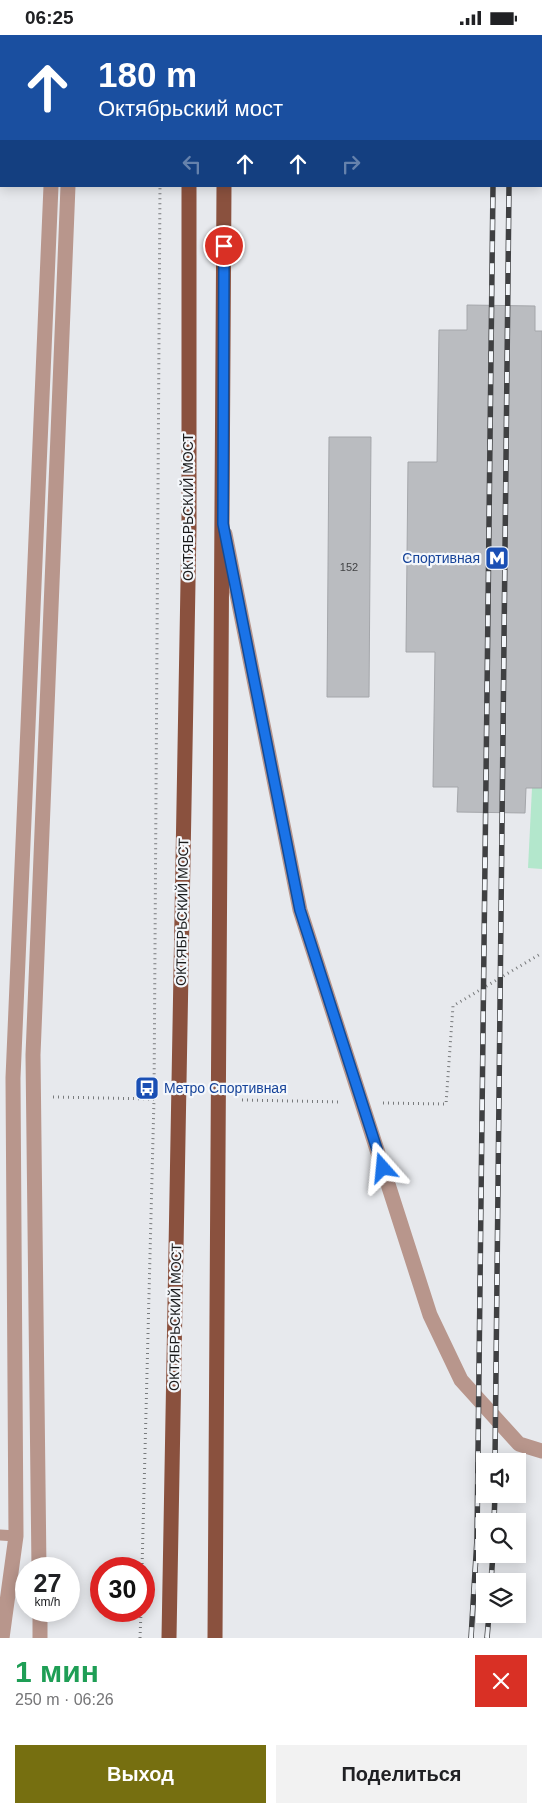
<!DOCTYPE html>
<html lang="ru">
<head>
<meta charset="utf-8">
<style>
  :root { --surface:#fff; --page:#f2f2f2; --text:#202124; --muted:#757577; --accent:#766f10 }
  body { margin:0; font-family:Helvetica,sans-serif; background:var(--page); color:var(--text); height:100vh; display:flex; flex-direction:column; font-size:19px; white-space:nowrap }
  * { box-sizing:border-box; margin:0 }
  p { font-size:16px; color:var(--muted) }
  .icon { flex:none; width:28px; height:28px; fill:none; stroke:currentColor; stroke-width:2; stroke-linecap:round; stroke-linejoin:round }
  .map { position:relative; height:1603px; overflow:hidden }
  .sheet { display:flex; flex-direction:column; background:var(--surface); flex:1 }
  .sheet>* { flex:none }
  .banner { position:absolute; left:0px; top:0px; width:542px; height:152px; box-shadow:0 2px 12px #0003; background:#1a4fa0; color:#fff; overflow:hidden }
  .fabs { position:absolute; left:476px; top:1418px; display:grid; gap:10px }
  .fabs a { display:grid; place-items:center; width:50px; height:50px; border-radius:0px; background:var(--surface); box-shadow:0 2px 12px #0003; font-size:25px }
  .speed { position:absolute; left:15px; top:1522px; display:flex; gap:10px; font-size:25px; font-weight:700; text-align:center }
  .speed>* { display:grid; place-content:center; width:65px; height:65px; border-radius:50%; background:var(--surface); box-shadow:0 2px 12px #0003; line-height:1 }
  .speed small { font-size:12px; font-weight:400 }
  .speed .limit { border:8px solid #d22; background:#fff; color:#111 }
  .pin { position:absolute; display:grid; place-items:center; width:42px; height:42px; color:#fff; margin:-21px; border:2px solid #fff; border-radius:50%; box-shadow:0 1px 5px #0007 }
  .me { position:absolute; width:55px; margin:-28px; rotate:342deg; stroke-linejoin:round; filter:drop-shadow(0 0 4px #0008) }
  .turn { display:flex; align-items:center; gap:18px; height:105px; padding:0 15px; font-size:22px }
  .turn .icon { width:65px; height:65px; stroke-width:2.5 }
  .turn b { display:block; font-size:35px; line-height:42px }
  .lanes { display:flex; align-items:center; height:48px; padding:0 15px; background:#0003; justify-content:center; gap:25px; direction:ltr }
  .lanes .off { opacity:.35 }
  .round { display:grid; place-items:center; flex:none; width:52px; height:52px; border-radius:0px; background:var(--page) }
  .head { display:flex; align-items:center; justify-content:space-between; height:85px; padding:0 15px }
  h1 { font-size:30px; font-weight:700; line-height:38px; color:#1e9e55 }
  .cta { display:flex; gap:10px; margin-top:auto; padding:10px 15px }
  .cta a { flex:1; height:58px; border-radius:0px; background:var(--accent); color:#fff; font-size:20px; font-weight:700; line-height:58px; text-align:center }
  .cta a+a { background:var(--page); color:var(--text) }
  .status { display:flex; justify-content:space-between; align-items:center; height:35px; padding:0 25px; background:var(--surface); direction:ltr }
  .status svg { height:14px; fill:currentColor }
  .map>svg:first-child { display:block }
</style>
</head>
<body>
<div class="status"><b>06:25</b><svg viewBox="0 0 49 12"><path d="M0 12V9h3v3zM5 12V6h3v6zM10 12V3h3v9zM15 12V0h3v12zM26 1h20v11H26zM47 4h2v5h-2z"/></svg></div>
<div class="map">
<svg width="542" height="1603" viewBox="0 0 542 1603">
  <rect width="100%" height="100%" fill="#e7e9ed"/>
  <polygon fill="#b3e7cc" points="532,753 542,753 542,834 528,833"/>
  <g fill="#babcc0" stroke="#a4a6aa">
    <polygon points="467,270 535,271 535,296 542,296 542,753 526,753 525,778 457,777 458,752 433,752 435,617 406,617 408,427 437,427 439,295 467,295"/>
    <polygon points="329,402 371,402 369,662 327,662"/>
  </g>
  <g fill="none" stroke-linecap="round" stroke-linejoin="round">
    <g stroke="#787a7c" stroke-width="3" stroke-dasharray="1 4" stroke-linecap="butt">
      <polyline points="161,1 161,0"/>
      <polyline points="53,1062 154,1064"/>
      <polyline points="242,1065 342,1067"/>
      <polyline points="383,1068 446,1069 453,971 542,918"/>
      <polyline points="142,1534 154,1064 160,151"/>
      <polyline points="140,1603 141,1576"/>
    </g>
    <polyline stroke="#b8968c" stroke-width="11" points="0,1500 16,1501"/>
    <g stroke="#b8968c" stroke-width="15">
      <polyline points="53,0 53,1"/>
      <polyline points="71,0 71,1"/>
      <polyline points="225,499 300,875 430,1280 461,1345 519,1409 542,1416"/>
      <polyline points="39,1534 33,1020 68,151"/>
      <polyline points="40,1576 40,1603"/>
      <polyline points="2,1603 16,1501 13,1043 51,151"/>
    </g>
    <g stroke="#8a513e" stroke-width="15">
      <polyline points="189,1 189,0"/>
      <polyline points="224,1 224,0"/>
      <polyline points="169,1603 189,492 189,151"/>
      <polyline points="215,1603 224,151"/>
    </g>
    <g stroke="#3f4042" stroke-width="5.5">
      <g id="rail">
        <polyline points="495,1 495,0"/>
        <polyline points="510,1 510,0"/>
        <polyline points="495,1426 509,151"/>
        <polyline points="494,1486 495,1459"/>
        <polyline points="491,1546 493,1519"/>
        <polyline points="471,1603 477,1504 493,151"/>
        <polyline points="487,1603 489,1579"/>
      </g>
    </g>
    <use href="#rail" stroke="#f4f7fb" stroke-width="4" stroke-dasharray="11" stroke-linecap="butt"/>
  </g>
  <g fill="none" stroke-linecap="round" stroke-linejoin="round">
    <g stroke="#114b97" stroke-width="12">
      <polyline id="route" points="224,211 223,489 300,875 383,1133"/>
    </g>
    <use href="#route" stroke="#1a73e8" stroke-width="9"/>
  </g>
  <defs>
    <g id="metro-square" transform="scale(1.25)"><rect x="-9" y="-9" width="18" height="18" rx="4" fill="#1a4fb4" stroke="#f4f7fb"/><path d="M-5.5 5V-5H-3L0 0L3-5H5.5V5H3V-.5L0 4L-3-.5V5Z" fill="#fff"/></g>
    <g id="bus-square" transform="scale(1.25)"><rect x="-9" y="-9" width="18" height="18" rx="4" fill="#1a4fb4" stroke="#f4f7fb"/><path d="M-5-6H5V4H4V6H2V4H-2V6H-4V4H-5ZM-3.5-4V0h7V-4ZM-3.5 1.2v1.5H-2V1.2ZM2 1.2v1.5H3.5V1.2Z" fill="#fff"/></g>
  </defs>
  <g fill-rule="evenodd">
    <use href="#metro-square" x="497" y="523"/>
    <use href="#bus-square" x="147" y="1053"/>
  </g>
  <g text-anchor="middle" dominant-baseline="central" stroke-width="4.5" stroke-linejoin="round" paint-order="stroke">
    <g font-size="11" fill="#414244">
      <text x="349" y="532">152</text>
    </g>
    <g font-size="14" fill="#191a1b" stroke="#f4f7fb">
      <text transform="translate(188 472) rotate(-90)">ОКТЯБРЬСКИЙ МОСТ</text>
      <text transform="translate(182 877) rotate(-89)">ОКТЯБРЬСКИЙ МОСТ</text>
      <text transform="translate(175 1282) rotate(-89)">ОКТЯБРЬСКИЙ МОСТ</text>
    </g>
    <g font-size="14" fill="#164399" stroke="#f4f7fb" text-anchor="end">
      <text x="480" y="523">Спортивная</text>
      <text x="164" y="1053" text-anchor="start">Метро Спортивная</text>
    </g>
  </g>
</svg>
<div class="fabs">
<a><svg class="icon" aria-label="sound" viewBox="0 0 24 24"><path d="M4 9h4l5-4v14l-5-4H4zM17 9q2 3 0 6"/></svg></a>
<a><svg class="icon" aria-label="search" viewBox="0 0 24 24"><circle cx="10" cy="10" r="6"/><path d="M15 15l6 6"/></svg></a>
<a><svg class="icon" aria-label="layers" viewBox="0 0 24 24"><path d="M12 4l9 5-9 5-9-5zM3 14l9 5 9-5"/></svg></a>
</div>
<div class="speed"><div>27<small>km/h</small></div><div class="limit">30</div></div>
<div class="pin" style="left:224px;top:211px;background:#d93025"><svg class="icon" aria-label="arrive" viewBox="0 0 24 24"><path d="M6 21V4h12l-3 4 3 4H6"/></svg></div>
<svg class="me" style="left:383px;top:1133px" viewBox="-20 -20 40 40"><path d="M0-17L14 15 0 8-14 15z" fill="#1a73e8" stroke="#fff" stroke-width="4"/></svg>
<div class="banner">
<div class="turn"><svg class="icon" aria-label="ahead" viewBox="0 0 24 24"><path d="M12 20V5M6 11l6-6 6 6"/></svg><div><b>180 m</b>Октябрьский мост</div></div>
<div class="lanes"><svg class="icon off" aria-label="left" viewBox="0 0 24 24"><path d="M17 20v-9H6M10 6l-5 5 5 5"/></svg><svg class="icon" aria-label="ahead" viewBox="0 0 24 24"><path d="M12 20V5M6 11l6-6 6 6"/></svg><svg class="icon" aria-label="ahead" viewBox="0 0 24 24"><path d="M12 20V5M6 11l6-6 6 6"/></svg><svg class="icon off" aria-label="right" viewBox="0 0 24 24"><path d="M7 20v-9h11M14 6l5 5-5 5"/></svg></div>
</div>
</div>
<section class="sheet">
<div class="head"><div><h1>1 мин</h1><p>250 m · 06:26</p></div><a class="round" style="background:#d93025;color:#fff"><svg class="icon" aria-label="close" viewBox="0 0 24 24"><path d="M6 6l12 12M18 6L6 18"/></svg></a></div>
<div class="cta"><a>Выход</a><a>Поделиться</a></div>
</section>
</body>
</html>
